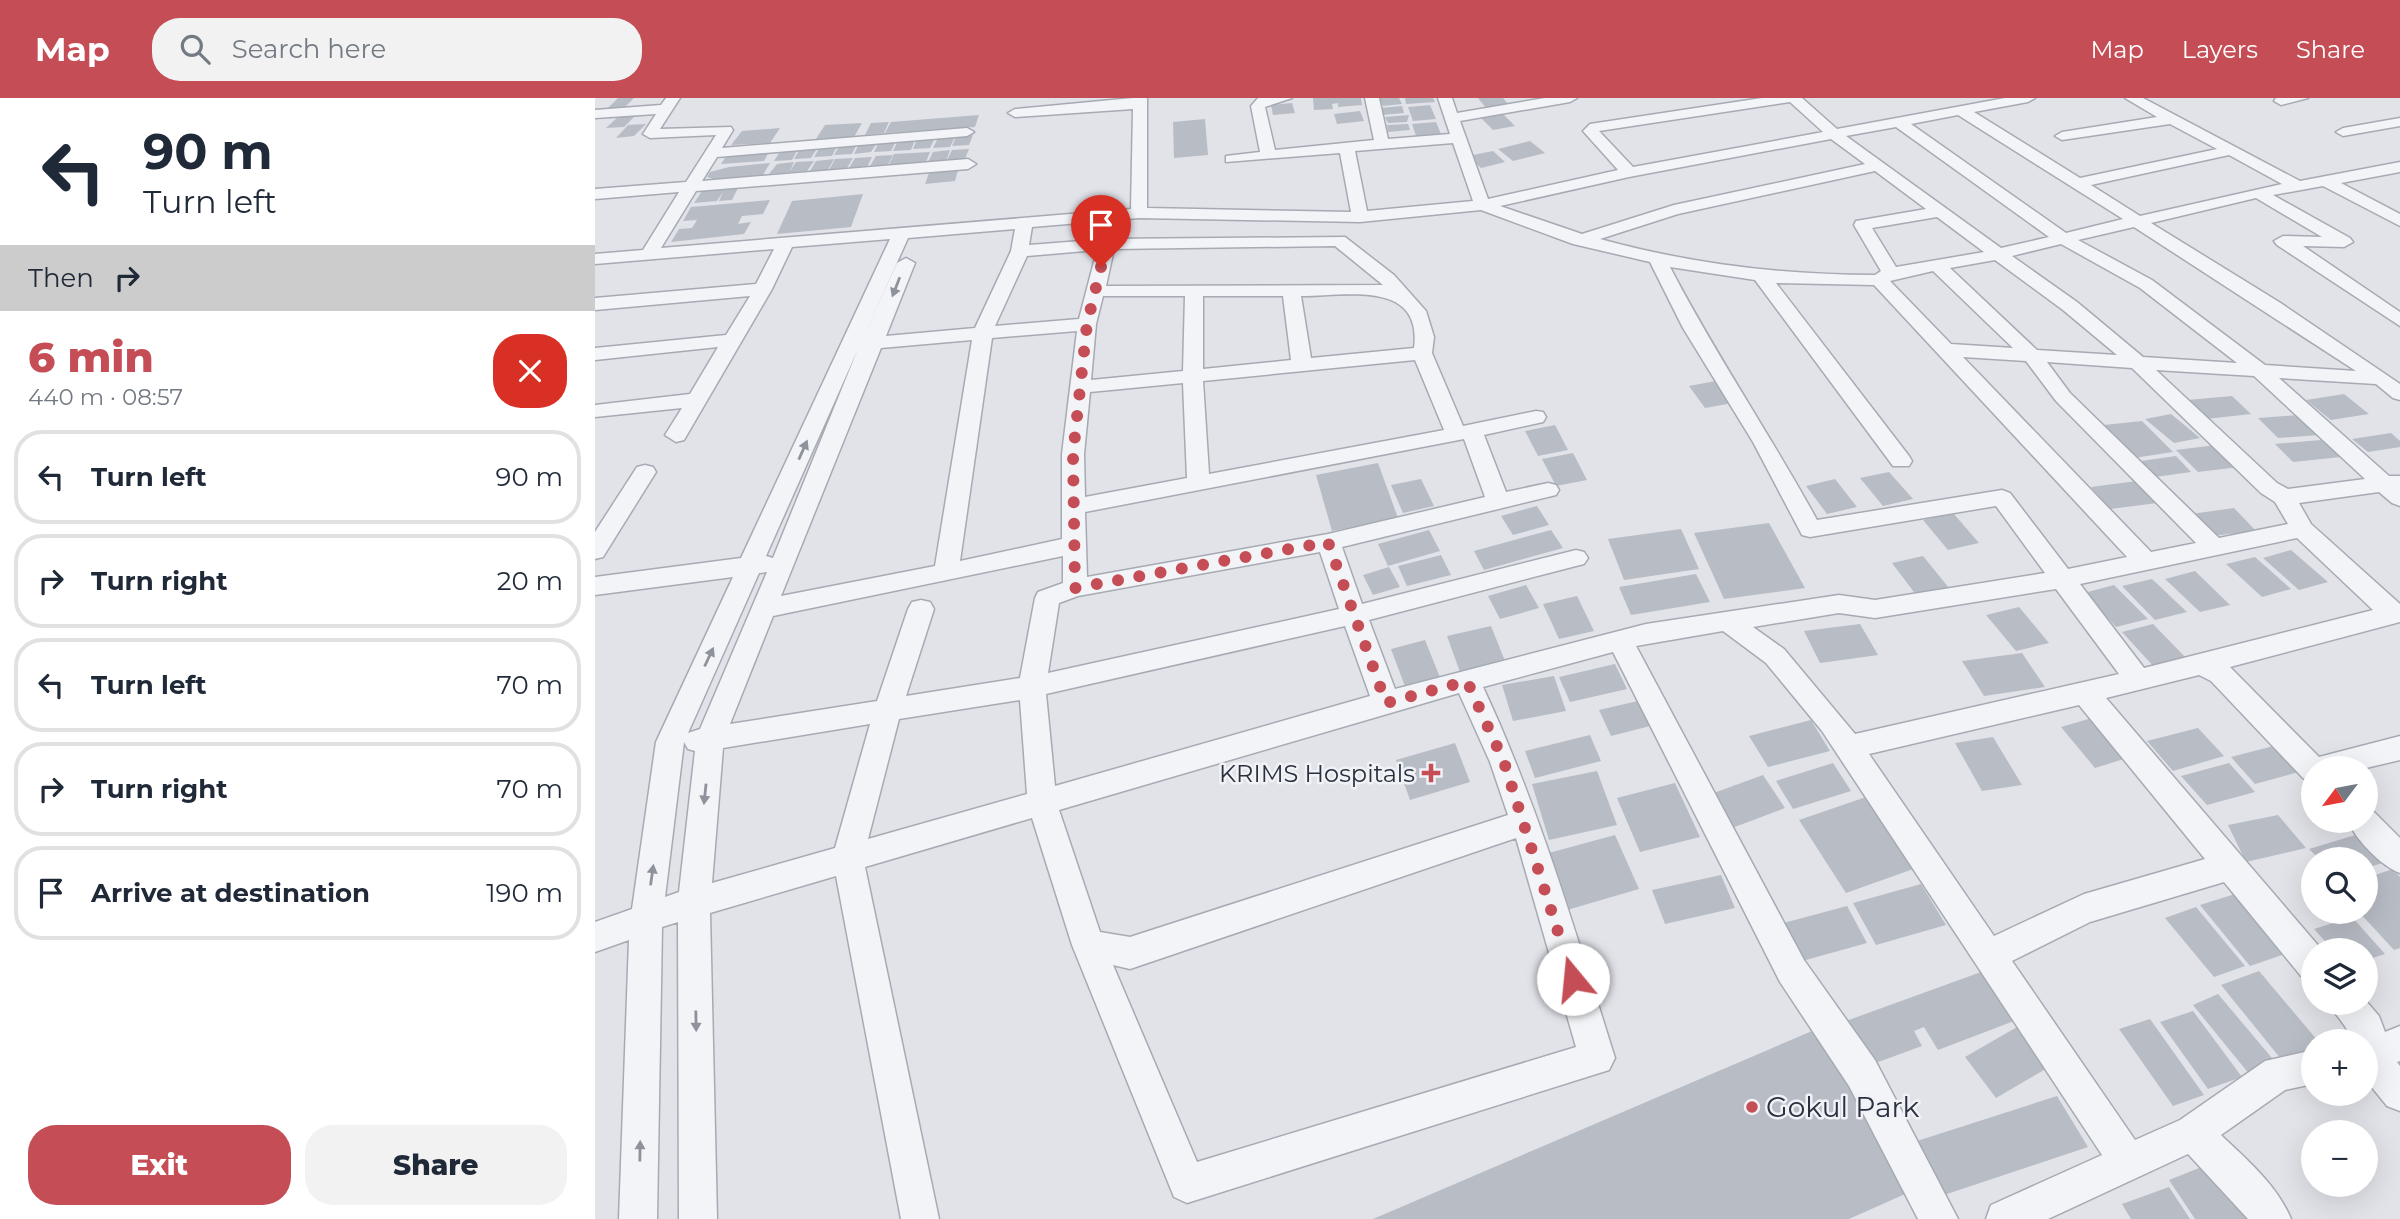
<!DOCTYPE html>
<html lang="en">
<head>
<meta charset="utf-8">
<style>
  :root { --surface:#fff; --page:#f2f2f3; --text:#1f2937; --muted:#747a83; --line:#e0e1e3; --accent:#c54e56 }
  body { margin:0; font-family:Montserrat,sans-serif; background:var(--page); color:var(--text); height:100vh; display:flex; flex-direction:column; font-size:26px; white-space:nowrap }
  * { box-sizing:border-box; margin:0 }
  p { font-size:23px; color:var(--muted) }
  .icon { flex:none; width:38px; height:38px; fill:none; stroke:currentColor; stroke-width:2; stroke-linecap:round; stroke-linejoin:round }
  .map { position:relative; flex:1; overflow:hidden }
  .side { display:flex; flex-direction:column; background:var(--surface); width:595px }
  .side>* { flex:none }
  .guide { background:#fff; color:var(--text); overflow:hidden }
  .needle { width:46px; rotate:238deg }
  .buttons { position:absolute; left:1706px; top:658px; display:grid; gap:14px }
  .buttons a { display:grid; place-items:center; width:77px; height:77px; border-radius:50%; background:var(--surface); box-shadow:0 7px 28px #0002; font-size:35px }
  .pin { position:absolute; display:grid; place-items:center; width:60px; height:60px; color:#fff; margin:-72px -30px; border-radius:50% 50% 50% 0; rotate:-45deg; box-shadow:0 0 7px #0007 }
  .pin .icon { rotate:45deg }
  .me { position:absolute; width:77px; margin:-38px; rotate:343deg; stroke-linejoin:round; filter:drop-shadow(0 0 5px #0008) }
  .turn { display:flex; align-items:center; gap:24px; height:147px; padding:0 28px; font-size:32px }
  .turn .icon { width:91px; height:91px; stroke-width:2.5 }
  .turn b { display:block; font-size:49px; line-height:60px }
  .then { display:flex; align-items:center; height:66px; padding:0 28px; background:#0003; gap:14px; font-size:26px }
  .round { display:grid; place-items:center; flex:none; width:74px; height:74px; border-radius:28px; background:var(--page) }
  .overview { display:flex; align-items:center; justify-content:space-between; height:119px; padding:0 28px }
  h1 { font-size:42px; font-weight:800; line-height:52px; color:var(--accent) }
  .button { display:flex; gap:14px; margin-top:auto; padding:14px 28px }
  .button a { flex:1; height:80px; border-radius:28px; background:var(--accent); color:#fff; font-size:28px; font-weight:800; line-height:80px; text-align:center }
  .button a+a { background:var(--page); color:var(--text) }
  ul { padding:0; list-style:none }
  li { display:flex; align-items:center; gap:21px; height:94px; margin:0 14px 10px; padding:0 14px; border:4px solid var(--line); border-radius:28px }
  li div { flex:1 }
  li b { display:block; font-size:26px }
  li em { font-style:normal }
  header { display:flex; align-items:center; gap:42px; box-sizing:border-box; height:98px; padding:0 35px; background:var(--accent); color:#fff }
  header strong { font-size:33px }
  nav { display:flex; gap:38px; margin-inline-start:auto; font-size:24px }
  .search { width:490px; height:63px; background:var(--page); display:flex; align-items:center; gap:18px; box-sizing:border-box; padding:0 24px; border-radius:28px; color:var(--muted); font-size:26px }
  main { display:flex; flex:1; min-height:0 }
  .map>svg:first-child { display:block }
</style>
</head>
<body>
<header>
<strong>Map</strong>
<div class="search"><svg class="icon" aria-label="search" viewBox="0 0 24 24"><circle cx="10" cy="10" r="6"/><path d="M15 15l6 6"/></svg>Search here</div>
<nav><a>Map</a><a>Layers</a><a>Share</a></nav>
</header>
<main>
<section class="side">
<div class="guide">
<div class="turn"><svg class="icon" aria-label="left" viewBox="0 0 24 24"><path d="M17 20v-9H6M10 6l-5 5 5 5"/></svg><div><b>90 m</b>Turn left</div></div>
<div class="then">Then<svg class="icon" aria-label="right" viewBox="0 0 24 24"><path d="M7 20v-9h11M14 6l5 5-5 5"/></svg></div>
</div>
<div class="overview"><div><h1>6 min</h1><p>440 m · 08:57</p></div><a class="round" style="background:#d93025;color:#fff"><svg class="icon" aria-label="close" viewBox="0 0 24 24"><path d="M6 6l12 12M18 6L6 18"/></svg></a></div>
<ul>
<li><svg class="icon" aria-label="left" viewBox="0 0 24 24"><path d="M17 20v-9H6M10 6l-5 5 5 5"/></svg><div><b>Turn left</b></div><em>90 m</em></li>
<li><svg class="icon" aria-label="right" viewBox="0 0 24 24"><path d="M7 20v-9h11M14 6l5 5-5 5"/></svg><div><b>Turn right</b></div><em>20 m</em></li>
<li><svg class="icon" aria-label="left" viewBox="0 0 24 24"><path d="M17 20v-9H6M10 6l-5 5 5 5"/></svg><div><b>Turn left</b></div><em>70 m</em></li>
<li><svg class="icon" aria-label="right" viewBox="0 0 24 24"><path d="M7 20v-9h11M14 6l5 5-5 5"/></svg><div><b>Turn right</b></div><em>70 m</em></li>
<li><svg class="icon" aria-label="arrive" viewBox="0 0 24 24"><path d="M6 21V4h12l-3 4 3 4H6"/></svg><div><b>Arrive at destination</b></div><em>190 m</em></li>
</ul>
<div class="button"><a>Exit</a><a>Share</a></div>
</section>
<div class="map">
<svg width="1805" height="1121" viewBox="0 0 1805 1121">
  <rect width="100%" height="100%" fill="#e1e3e9"/>
  <g fill="#b8bcc5">
    <polygon points="23,0 39,0 29,10 12,11"/>
    <polygon points="718,0 766,0 767,7 743,9 743,5 737,6 738,11 719,12"/>
    <polygon points="784,0 804,0 807,6 788,8"/>
    <polygon points="810,0 838,0 840,4 811,6"/>
    <polygon points="883,0 908,0 914,7 891,10"/>
    <polygon points="697,5 700,15 678,17 676,7"/>
    <polygon points="835,7 841,21 818,23 813,9"/>
    <polygon points="807,8 809,15 787,17 785,10"/>
    <polygon points="765,13 769,23 742,26 739,16"/>
    <polygon points="908,16 920,28 898,32 886,20"/>
    <polygon points="41,17 29,29 11,30 24,18"/>
    <polygon points="384,17 380,29 290,35 296,24"/>
    <polygon points="814,17 812,24 793,25 790,19"/>
    <polygon points="610,21 613,57 579,60 578,24"/>
    <polygon points="294,24 289,35 270,37 276,25"/>
    <polygon points="841,24 846,36 821,38 817,26"/>
    <polygon points="267,25 259,39 221,41 230,27"/>
    <polygon points="51,26 39,38 21,40 33,27"/>
    <polygon points="813,26 815,32 793,34 792,27"/>
    <polygon points="185,30 175,45 136,47 147,33"/>
    <polygon points="378,37 374,47 357,48 361,39"/>
    <polygon points="360,39 355,49 338,50 343,40"/>
    <polygon points="340,40 335,50 318,51 322,41"/>
    <polygon points="320,42 316,52 298,53 303,43"/>
    <polygon points="301,43 296,53 279,54 284,44"/>
    <polygon points="935,43 950,55 918,63 903,51"/>
    <polygon points="282,45 276,54 259,56 264,46"/>
    <polygon points="262,46 257,56 239,57 245,47"/>
    <polygon points="242,48 237,58 219,59 225,49"/>
    <polygon points="223,49 216,60 199,61 205,51"/>
    <polygon points="203,51 197,62 179,63 186,52"/>
    <polygon points="374,51 370,61 352,62 357,52"/>
    <polygon points="355,52 351,63 333,64 338,54"/>
    <polygon points="898,53 910,64 886,70 873,58"/>
    <polygon points="174,54 169,63 126,66 132,57"/>
    <polygon points="335,54 331,64 294,67 299,56"/>
    <polygon points="298,57 293,67 275,68 281,58"/>
    <polygon points="277,59 272,69 254,70 260,60"/>
    <polygon points="258,60 252,70 234,72 240,61"/>
    <polygon points="239,61 233,72 215,73 221,63"/>
    <polygon points="219,63 212,73 174,76 182,66 199,64 195,73 201,64"/>
    <polygon points="175,65 168,77 139,81 140,79 122,82 112,79 115,74 134,69"/>
    <polygon points="363,72 360,83 330,86 334,75"/>
    <polygon points="143,90 137,102 124,103 128,94 122,103 99,105 107,93"/>
    <polygon points="268,96 256,129 182,136 197,103"/>
    <polygon points="175,102 168,116 147,118 143,126 156,124 149,136 76,144 84,131 97,130 102,122 88,123 96,109"/>
    <polygon points="1121,283 1138,305 1110,310 1094,288"/>
    <polygon points="1749,296 1774,316 1736,322 1711,302"/>
    <polygon points="1637,298 1656,316 1611,321 1592,302"/>
    <polygon points="1576,316 1605,340 1579,345 1550,321"/>
    <polygon points="1703,317 1724,337 1683,340 1663,320"/>
    <polygon points="1547,323 1578,354 1539,360 1509,327"/>
    <polygon points="960,327 973,352 943,358 930,333"/>
    <polygon points="1796,335 1805,343 1805,349 1773,354 1757,341"/>
    <polygon points="1726,342 1746,359 1698,364 1680,346"/>
    <polygon points="1621,347 1644,369 1603,374 1581,352"/>
    <polygon points="978,355 992,382 961,388 947,361"/>
    <polygon points="1581,358 1596,374 1560,379 1546,363"/>
    <polygon points="783,365 803,420 737,433 721,377"/>
    <polygon points="1294,374 1318,401 1288,408 1265,380"/>
    <polygon points="826,381 839,408 808,415 796,387"/>
    <polygon points="1240,381 1262,409 1232,416 1211,388"/>
    <polygon points="1542,383 1562,405 1515,411 1496,389"/>
    <polygon points="942,408 954,427 918,437 906,418"/>
    <polygon points="1639,410 1661,433 1616,438 1596,416"/>
    <polygon points="1358,415 1384,445 1353,452 1328,422"/>
    <polygon points="1174,425 1210,490 1129,501 1099,435"/>
    <polygon points="1086,431 1104,471 1029,482 1013,441"/>
    <polygon points="834,432 845,453 793,468 783,446"/>
    <polygon points="956,432 968,450 889,472 879,453"/>
    <polygon points="1696,452 1733,484 1704,492 1668,460"/>
    <polygon points="846,457 856,477 812,488 803,468"/>
    <polygon points="1328,458 1354,490 1322,498 1297,465"/>
    <polygon points="1660,459 1696,491 1667,499 1631,466"/>
    <polygon points="794,469 805,489 778,497 768,477"/>
    <polygon points="1600,473 1635,507 1605,514 1570,481"/>
    <polygon points="1101,476 1115,504 1036,517 1024,489"/>
    <polygon points="1557,481 1592,514 1560,522 1527,488"/>
    <polygon points="931,487 944,510 905,521 893,498"/>
    <polygon points="1519,487 1553,521 1521,529 1489,495"/>
    <polygon points="982,498 999,533 964,541 948,506"/>
    <polygon points="1424,509 1454,545 1421,553 1391,517"/>
    <polygon points="1265,526 1283,557 1225,565 1209,533"/>
    <polygon points="1558,526 1594,563 1561,571 1527,534"/>
    <polygon points="896,528 910,563 865,574 852,538"/>
    <polygon points="830,542 846,582 811,591 796,551"/>
    <polygon points="1427,555 1450,589 1389,598 1367,563"/>
    <polygon points="1020,566 1032,591 975,604 964,579"/>
    <polygon points="959,578 971,613 918,623 907,587"/>
    <polygon points="1047,602 1059,627 1016,638 1004,612"/>
    <polygon points="1497,620 1532,660 1500,670 1466,629"/>
    <polygon points="1216,622 1235,653 1173,669 1154,638"/>
    <polygon points="1603,630 1629,658 1578,673 1552,643"/>
    <polygon points="995,637 1006,663 940,680 930,653"/>
    <polygon points="1398,639 1427,687 1387,693 1360,645"/>
    <polygon points="860,645 875,684 815,702 801,662"/>
    <polygon points="1686,646 1711,672 1660,686 1636,659"/>
    <polygon points="1238,665 1256,693 1198,711 1181,683"/>
    <polygon points="1634,665 1660,694 1612,707 1586,678"/>
    <polygon points="1002,673 1022,727 954,742 937,686"/>
    <polygon points="1168,677 1190,710 1137,730 1116,696"/>
    <polygon points="1080,685 1105,739 1045,754 1022,700"/>
    <polygon points="1271,699 1321,770 1251,795 1204,722"/>
    <polygon points="1683,717 1711,750 1651,764 1633,727"/>
    <polygon points="1767,735 1794,763 1771,770 1771,761 1724,761 1714,751"/>
    <polygon points="1020,737 1044,791 972,812 950,756"/>
    <polygon points="1798,771 1805,779 1805,850 1799,852 1764,814 1771,814 1771,780"/>
    <polygon points="1126,777 1140,810 1070,826 1057,792"/>
    <polygon points="1326,786 1351,827 1281,847 1258,805"/>
    <polygon points="1640,796 1690,856 1655,868 1605,807"/>
    <polygon points="1252,808 1272,845 1200,865 1181,827"/>
    <polygon points="1601,809 1650,868 1619,879 1570,820"/>
    <polygon points="1757,819 1790,856 1771,862 1771,852 1738,852 1719,831"/>
    <polygon points="1664,873 1723,943 1718,943 1718,954 1690,966 1626,887"/>
    <polygon points="1386,874 1419,923 1343,952 1329,929 1319,933 1327,948 1275,967 1251,923"/>
    <polygon points="1623,896 1682,966 1655,977 1598,907"/>
    <polygon points="1598,913 1647,979 1613,991 1565,924"/>
    <polygon points="1555,921 1609,997 1578,1008 1524,931"/>
    <polygon points="1231,927 1319,1092 1254,1121 778,1121"/>
    <polygon points="1422,929 1454,969 1401,1000 1370,959"/>
    <polygon points="1462,998 1493,1049 1349,1097 1322,1043"/>
    <polygon points="1619,1064 1660,1121 1600,1121 1574,1082"/>
    <polygon points="1574,1089 1595,1121 1536,1121 1527,1106"/>
  </g>
  <g fill="none" stroke-linecap="round" stroke-linejoin="round">
    <g stroke="#a6aab3" stroke-width="3">
      <g id="minor">
        <path d="M71,0H85L65,31L136,29L138,32L127,50L372,30L379,34L372,38L122,59L107,83L373,61L381,66L373,71L101,93L66,150L536,111L538,11L420,19L413,15L420,11L538,0H552V110L756,114L745,55L631,64V58L665,54L656,8L663,0H697L670,9L680,52L779,42L770,0H784L793,41L855,36L843,0H857L862,15L950,0H982L975,4L865,23L893,101L1023,72L988,33L995,26L1167,0H1207L1242,31L1410,0H1440L1433,4L1379,14L1485,80L1622,51L1575,26L1467,42L1460,38L1467,34L1562,19L1530,0H1548L1705,83L1805,64V74L1746,85L1805,116V128L1728,88L1678,97L1755,140L1758,144L1749,149L1708,148L1805,214V228L1682,147L1679,143L1688,138L1727,139L1661,100L1556,125L1684,204L1805,286V302L1798,300L1781,286L1684,280L1794,378H1805V408L1797,405L1784,394L1704,405L1716,426L1805,506V524L1635,569L1724,659L1805,638V662L1771,670H1718V684L1708,680L1616,583L1604,577L1511,600L1727,852H1718V883L1706,878L1629,784L1495,824L1417,863L1540,1042L1585,1022L1670,963L1718,952V986L1690,992L1626,1037C1652,1062 1682,1087 1696,1121H1653L1593,1056L1453,1121H1391L1396,1107L1507,1057L1227,633L1171,565L1128,533L1041,548L1209,862L1280,962L1363,1121H1323L1254,988L1185,884L1018,554L888,589C944,709 980,833 1020,960L1014,972L592,1105L579,1099L477,847L437,720L270,769L344,1121H306L241,778L115,815L122,1121H84L83,824L67,829L62,1121H24L34,842L0,854V824L37,811L61,644L138,479L0,497V479L146,460L295,141L197,149L177,191L89,342L81,344L70,337L87,310L0,319V307L95,296L123,249L0,262V250L131,237L155,198L0,212V200L161,186L179,151L0,166V156L48,152L84,94L0,101V91L91,84L121,37L55,40L48,36L61,16L0,20V12L66,7ZM1195,4L1228,34L1038,69L1004,33ZM1363,17L1528,121L1471,135L1316,26ZM1301,29L1454,139L1406,150L1251,38ZM1236,41L1270,66L1079,107L987,136L905,108L1034,79ZM858,45L878,103L772,113L760,53ZM1634,57L1687,86L1545,118L1496,87ZM1280,73L1331,111L1261,123L1259,127L1286,173L1280,177C1186,177 1096,166 1005,141L1083,116ZM886,112L978,146L1055,164L1088,230L1158,344L1207,437L1215,439L1401,408L1450,475L1280,502L1244,497L1051,526L800,591L774,522L981,468L989,466L993,460L989,454L981,452L767,506L747,449L961,397L964,392L961,387L953,385L911,394L889,337L948,324L951,319L948,314L941,313L868,328L837,255L839,239L831,213L799,177L750,139L512,141L434,147L437,129L544,120L765,124ZM1342,119L1389,154L1301,169L1277,130ZM1539,129L1761,273L1670,267L1557,182L1483,142ZM420,131L416,153L380,230L291,238L320,165L311,160L302,165L268,240L313,140ZM1466,146L1545,190L1642,265L1548,259L1482,204L1417,158ZM740,148L788,187L511,188L519,151ZM502,152L484,221L400,228L432,158ZM1400,162L1468,212L1522,257L1442,252L1355,170ZM1075,169L1160,182L1298,368H1314L1317,363L1314,358L1181,185L1279,187L1532,459L1473,471L1415,395L1407,392L1222,422C1175,336 1120,256 1075,169ZM1338,173L1418,250L1356,246L1295,183ZM508,198H590L588,273L496,282L501,226ZM608,198H688L696,262L608,271ZM706,198C750,198 828,181 819,250L716,260ZM482,233L467,356V441L365,463L397,240ZM377,242L340,468L186,498L286,250ZM263,251L178,460L171,458ZM1368,259L1431,263L1461,303L1601,445L1556,454ZM820,262L849,332L614,376L608,283ZM1452,264L1537,270L1666,395L1680,404L1693,426L1624,440L1475,295ZM1561,272L1659,278L1770,381L1693,391L1682,385ZM588,285L592,380L490,399L489,356L495,294ZM869,341L890,399L733,436L492,479L490,414ZM1702,440L1778,512L1549,570L1485,486ZM725,454L744,511L453,575L464,505L483,498ZM468,458V485L443,494L440,500L425,580L311,598L339,511L335,504L326,502L317,504L313,511L282,603L135,626L178,518ZM172,474L105,631L93,635L164,475ZM1461,491L1524,576L1260,636L1189,551L1158,529L1244,515L1280,520ZM750,528L775,598L460,688L451,596ZM864,595L895,664L913,717L535,839L505,834L464,712ZM425,602L432,696L273,741L304,621ZM1484,607L1610,761L1489,796L1399,838L1274,656ZM275,626L240,750L117,785L128,650ZM89,644L93,651L100,653L84,794L70,799ZM921,740L981,949L602,1064L518,867L535,871Z"/>
        <polygon points="1681,0 1713,0 1686,7 1679,3"/>
        <polygon points="1805,20 1805,28 1748,38 1741,34 1748,30"/>
        <polygon points="50,367 58,369 61,374 8,459 0,461 0,434 42,369"/>
        <path d="M1771,711L1779,714L1805,740V775C1786,768 1761,742 1753,723H1771Z"/>
        <path d="M1771,903L1784,918L1790,934L1805,928V963L1802,964L1805,968V1013L1792,1008L1771,982V943H1756C1755,930 1740,918 1734,905Z"/>
      </g>
    </g>
    <use href="#minor" fill="#f3f4f7" fill-rule="evenodd"/>
  </g>
  <defs><path id="oneway-solid" d="M-6-.8H1V-3.2L6.5 0L1 3.2V.8H-6Z" transform="scale(1.75)"/></defs>
  <g fill="#8e929b">
    <use href="#oneway-solid" transform="translate(301 189) rotate(111)"/>
    <use href="#oneway-solid" transform="translate(208 352) rotate(-66)"/>
    <use href="#oneway-solid" transform="translate(114 559) rotate(-65)"/>
    <use href="#oneway-solid" transform="translate(110 696) rotate(96)"/>
    <use href="#oneway-solid" transform="translate(57 777) rotate(-82)"/>
    <use href="#oneway-solid" transform="translate(101 923) rotate(89)"/>
    <use href="#oneway-solid" transform="translate(45 1053) rotate(-89)"/>
  </g>
  <g fill="none" stroke-linecap="round" stroke-linejoin="round">
    <polyline stroke="#c54e56" stroke-width="12" stroke-dasharray="0 21.6" points="506,169 492,226 478,356 480,490 733,444 791,605 872,583 909,664 978,881"/>
  </g>
  <g fill="#c54e56" stroke="#f0f2f6" stroke-width="2.5">
    <path d="M832.5 664.5h7v7h7v7h-7v7h-7v-7h-7v-7h7z"/>
    <circle cx="1157" cy="1009" r="7"/>
  </g>
  <g text-anchor="middle" dominant-baseline="central" stroke-width="5" stroke-linejoin="round" paint-order="stroke">
    <g font-size="24" fill="#2a303f" stroke="#f0f2f6" text-anchor="end">
      <text x="820" y="675">KRIMS Hospitals</text>
    </g>
    <g font-size="28" fill="#2a303f" stroke="#f0f2f6" text-anchor="start">
      <text x="1171" y="1009">Gokul Park</text>
    </g>
  </g>
</svg>
<div class="buttons">
<a><svg class="needle" viewBox="-14 -14 28 28"><path d="M0-13l5 13h-10z" fill="#e53935"/><path d="M0 13l5-13h-10z" fill="#747a83"/></svg></a>
<a><svg class="icon" aria-label="search" viewBox="0 0 24 24"><circle cx="10" cy="10" r="6"/><path d="M15 15l6 6"/></svg></a>
<a><svg class="icon" aria-label="layers" viewBox="0 0 24 24"><path d="M12 4l9 5-9 5-9-5zM3 14l9 5 9-5"/></svg></a>
<a>+</a>
<a>−</a>
</div>
<div class="pin" style="left:506px;top:169px;background:#d93025"><svg class="icon" aria-label="arrive" viewBox="0 0 24 24"><path d="M6 21V4h12l-3 4 3 4H6"/></svg></div>
<svg class="me" style="left:978px;top:881px" viewBox="-20 -20 40 40"><circle r="19" fill="#fff"/><path d="M0-13L10 11 0 6-10 11z" fill="#c54e56"/></svg>
</div>
</main>
</body>
</html>
